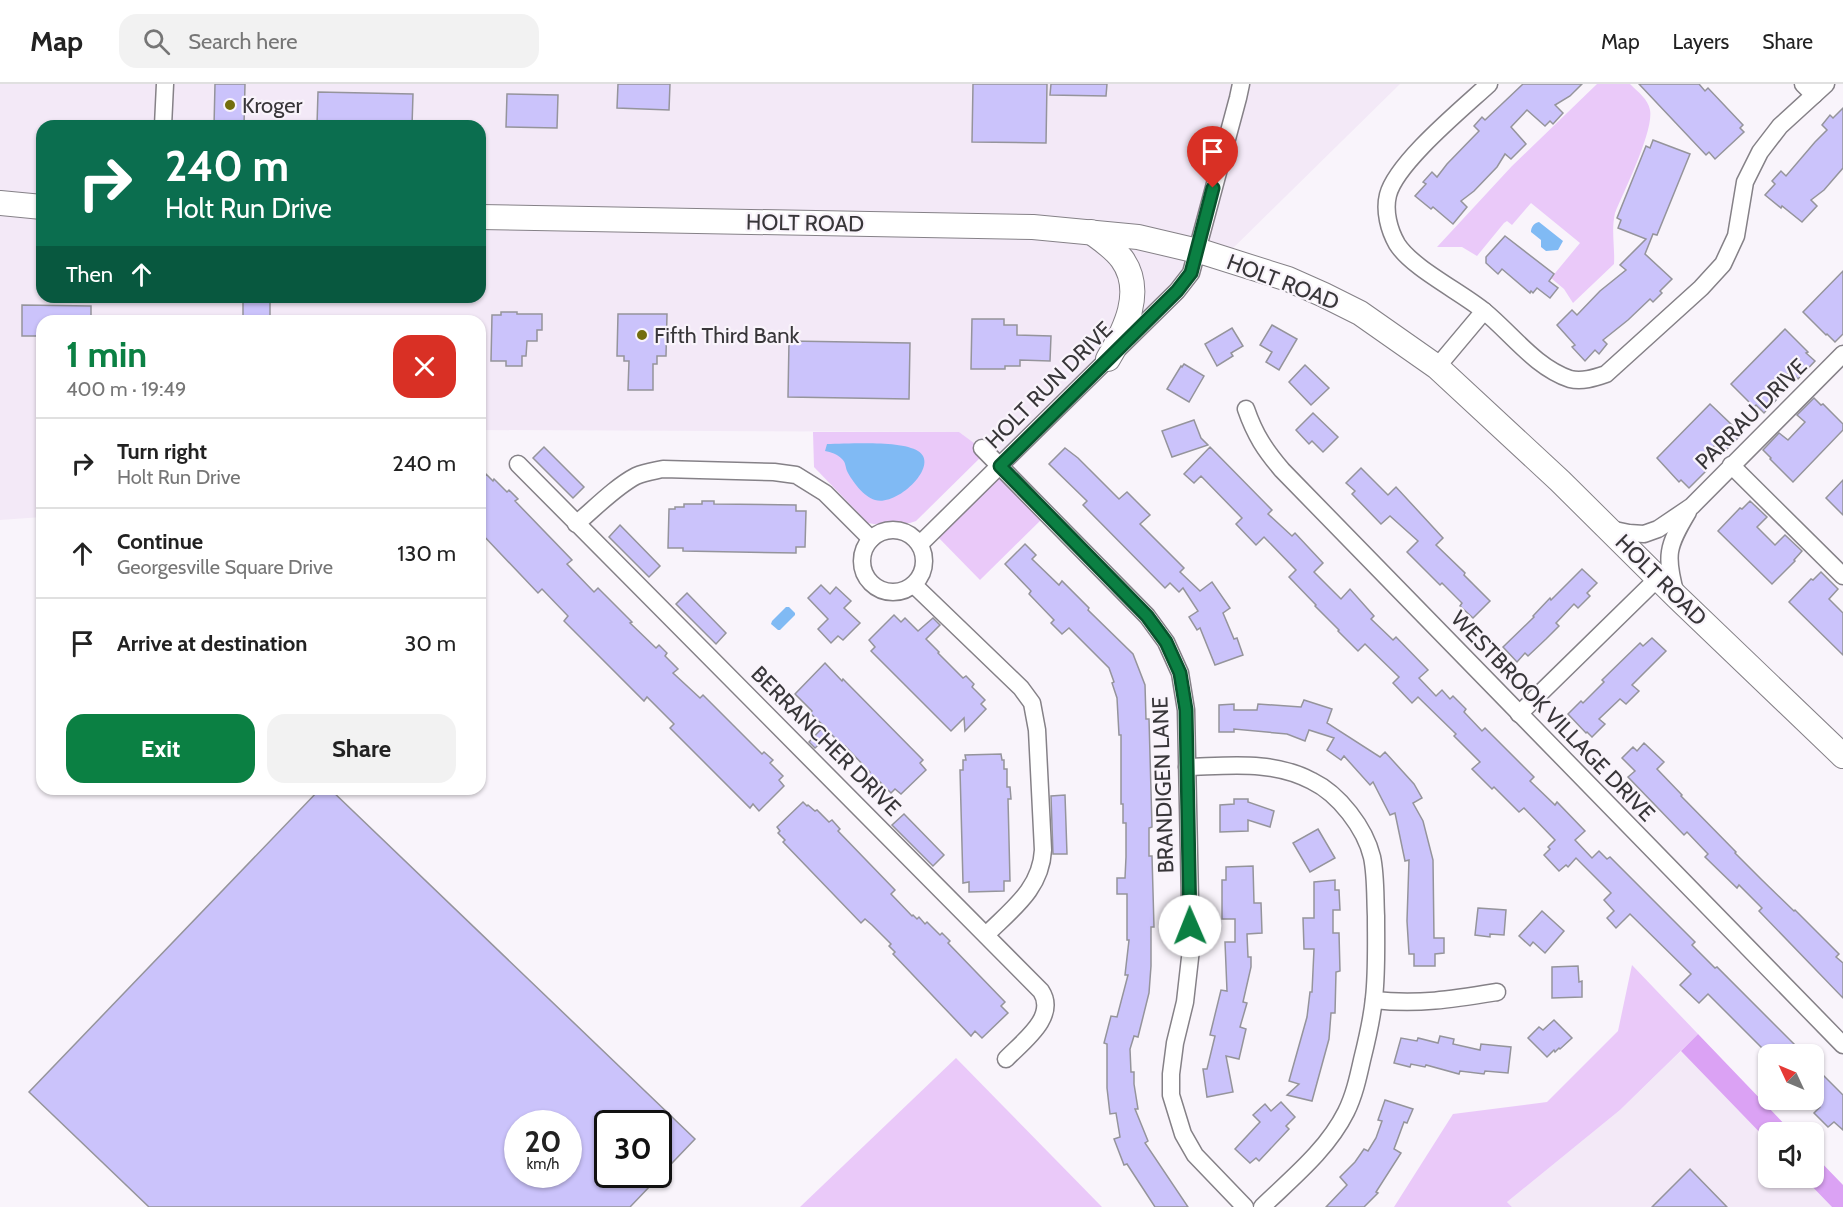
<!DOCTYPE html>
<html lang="en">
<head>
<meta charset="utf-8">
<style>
  :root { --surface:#fff; --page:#f2f2f2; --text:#222; --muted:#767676; --line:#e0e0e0; --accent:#0b8043 }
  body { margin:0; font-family:Cabin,sans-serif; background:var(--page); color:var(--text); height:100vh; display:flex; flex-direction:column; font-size:22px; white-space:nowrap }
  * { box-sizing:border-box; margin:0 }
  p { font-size:20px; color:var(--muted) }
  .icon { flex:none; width:33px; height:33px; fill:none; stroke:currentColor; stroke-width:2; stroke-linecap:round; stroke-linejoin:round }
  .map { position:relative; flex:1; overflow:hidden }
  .sheet { position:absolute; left:36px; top:231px; width:450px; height:480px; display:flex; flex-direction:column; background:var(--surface); border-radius:18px; box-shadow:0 2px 4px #0004 }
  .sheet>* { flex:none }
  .top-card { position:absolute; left:36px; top:36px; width:450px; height:183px; border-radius:18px; box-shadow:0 2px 4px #0004; background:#0b6e4f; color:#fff; overflow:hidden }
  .needle { width:39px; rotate:314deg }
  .controls { position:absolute; left:1758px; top:960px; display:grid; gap:12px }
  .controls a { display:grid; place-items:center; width:66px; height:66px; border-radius:12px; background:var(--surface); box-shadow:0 2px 4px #0004; font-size:30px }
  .speed { position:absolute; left:504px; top:1026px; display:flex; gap:12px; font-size:30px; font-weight:700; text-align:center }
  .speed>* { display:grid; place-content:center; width:78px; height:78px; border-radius:50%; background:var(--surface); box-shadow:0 2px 4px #0004; line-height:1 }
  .speed small { font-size:15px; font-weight:400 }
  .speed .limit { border:3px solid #111; border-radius:9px; background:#fff; color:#111 }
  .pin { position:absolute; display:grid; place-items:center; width:51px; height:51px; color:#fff; margin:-62px -26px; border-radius:50% 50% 50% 0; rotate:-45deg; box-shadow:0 0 6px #0007 }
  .pin .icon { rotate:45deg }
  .me { position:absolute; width:66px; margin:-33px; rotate:359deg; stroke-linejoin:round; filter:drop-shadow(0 0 4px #0008) }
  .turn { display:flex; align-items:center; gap:21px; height:126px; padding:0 30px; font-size:27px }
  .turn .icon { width:78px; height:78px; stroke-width:2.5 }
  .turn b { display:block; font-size:42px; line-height:51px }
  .then { display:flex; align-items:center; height:57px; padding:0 30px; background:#0003; gap:12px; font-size:22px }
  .round { display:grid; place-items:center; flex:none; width:63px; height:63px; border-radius:18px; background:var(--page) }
  .summary { display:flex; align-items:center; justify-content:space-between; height:102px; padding:0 30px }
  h1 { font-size:36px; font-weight:700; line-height:45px; color:var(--accent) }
  .primary-button { display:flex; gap:12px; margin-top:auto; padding:12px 30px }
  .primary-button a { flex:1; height:69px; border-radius:18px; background:var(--accent); color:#fff; font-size:24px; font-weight:700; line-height:69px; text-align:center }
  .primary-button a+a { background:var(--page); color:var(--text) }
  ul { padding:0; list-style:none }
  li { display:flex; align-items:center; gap:18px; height:90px; padding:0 30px; border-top:2px solid var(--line) }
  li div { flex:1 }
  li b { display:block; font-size:22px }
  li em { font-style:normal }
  header { display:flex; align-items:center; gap:36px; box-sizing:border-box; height:84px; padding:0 30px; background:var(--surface); border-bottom:2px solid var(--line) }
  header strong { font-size:28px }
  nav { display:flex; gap:33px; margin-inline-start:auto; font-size:21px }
  .search { width:420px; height:54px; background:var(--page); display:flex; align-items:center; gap:15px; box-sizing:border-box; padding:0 21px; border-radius:18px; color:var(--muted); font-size:22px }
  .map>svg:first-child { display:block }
</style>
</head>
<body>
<header>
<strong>Map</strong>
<div class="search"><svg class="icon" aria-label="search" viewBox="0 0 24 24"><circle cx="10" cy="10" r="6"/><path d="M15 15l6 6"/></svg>Search here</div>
<nav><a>Map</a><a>Layers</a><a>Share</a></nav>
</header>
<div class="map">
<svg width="1843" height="1123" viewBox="0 0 1843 1123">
  <rect width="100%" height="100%" fill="#f9f4fb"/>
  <g fill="#f3e9f7" fill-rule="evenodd">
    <path d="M0,0H1400L1223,174L1206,169L1191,189L1000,382L959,348L480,346V237H42V433L0,436ZM42,42H480V213H42Z"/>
    <polygon points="1681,967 1768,1057 1768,1094 1804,1094 1832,1123 1512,1123 1507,1118 1620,1026"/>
  </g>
  <g fill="#eac9f9">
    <path d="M1597,0H1630C1638,8 1648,15 1650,26C1654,47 1624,107 1615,129C1611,146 1615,163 1614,180L1573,219L1564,205L1551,194L1580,159L1531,119L1512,141L1507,137L1504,139L1477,172L1462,163H1437L1512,82Z"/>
    <polygon points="813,348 959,348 986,368 916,437 910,439 874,440 868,439 814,383"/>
    <polygon points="1000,382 1047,430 980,496 933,448"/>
    <polygon points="1632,881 1698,950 1620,1026 1507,1118 1512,1123 1394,1123 1453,1030 1547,1018 1618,947"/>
    <polygon points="956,974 1102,1123 800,1123"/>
  </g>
  <g fill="#dba2f4">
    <polygon points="1698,950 1792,1048 1768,1048 1768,1057 1681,967"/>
    <polygon points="1814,1071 1843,1101 1843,1123 1832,1123 1804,1094 1814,1094"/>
  </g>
  <g fill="#80baf4">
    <path d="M1539,138L1563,157L1558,166L1546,167L1541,163V156L1531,148C1531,143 1534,139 1539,138Z"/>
    <path d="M827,360C848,360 900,356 918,367C941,381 897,423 875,416C864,413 852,397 847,387C845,382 846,379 842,375C837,370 831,368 825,367Z"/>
    <polygon points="786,523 789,523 795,529 795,531 780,546 778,546 771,540 772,537"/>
  </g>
  <g fill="#cbc3fb" stroke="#95949b" stroke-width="1.5" fill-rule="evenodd">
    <polygon points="215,0 245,0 244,42 214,42"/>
    <polygon points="618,0 670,0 669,26 617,24"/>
    <polygon points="973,0 1047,0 1046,59 972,58"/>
    <polygon points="1051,0 1107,0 1106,12 1050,11"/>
    <polygon points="1523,0 1582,0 1570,12 1555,21 1563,29 1553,40 1550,37 1545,42 1527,26 1511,43 1526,60 1511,75 1505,70 1497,83 1474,107 1461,117 1467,123 1453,140 1433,123 1431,125 1415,112 1426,100 1423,98 1432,88 1437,93 1447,80 1479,47 1474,42 1482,33 1485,36"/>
    <polygon points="1639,0 1699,0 1705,7 1708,4 1743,41 1740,44 1744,48 1715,75 1709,68 1706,71"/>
    <polygon points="318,8 413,10 412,42 317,41"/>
    <polygon points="507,10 558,11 557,44 506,43"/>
    <polygon points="1843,24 1843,84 1824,106 1811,116 1817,122 1802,138 1782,122 1781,124 1765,111 1775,100 1772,97 1781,87 1786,92 1815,58 1827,46 1822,41 1830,31 1833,34"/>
    <polygon points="1653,56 1690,70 1657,151 1653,150 1645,170 1672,195 1660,207 1662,209 1653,218 1650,215 1628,236 1603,256 1607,260 1599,270 1595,266 1585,277 1572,263 1575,261 1557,241 1572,226 1577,231 1600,207 1626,186 1620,181 1646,155 1618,144 1621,136 1617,134 1646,62 1650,64"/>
    <polygon points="1505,152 1554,190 1549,197 1558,204 1550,214 1537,204 1533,209 1531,207 1530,209 1502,185 1498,190 1486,179 1486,173"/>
    <polygon points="1843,187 1843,250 1835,258 1827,250 1826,251 1803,228"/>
    <rect x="243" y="213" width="27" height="24"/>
    <polygon points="22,221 91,222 91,237 42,237 42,252 22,252"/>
    <polygon points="501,228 517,228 517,230 542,230 542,246 537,246 537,257 527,257 526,272 522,272 522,282 506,282 506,277 491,277 492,231 501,231"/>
    <polygon points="618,230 667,230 666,272 657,272 657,280 653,280 653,306 628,306 629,277 624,277 624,272 617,272"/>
    <polygon points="972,235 1004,235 1004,241 1017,241 1017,251 1051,252 1050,277 1020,276 1020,282 1005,282 1005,285 971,285"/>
    <polygon points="1272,241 1297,255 1279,286 1266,278 1272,268 1260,261"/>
    <polygon points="1232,244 1243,262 1231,269 1233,272 1217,282 1205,260"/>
    <polygon points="1785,245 1808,268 1806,269 1815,277 1798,295 1790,287 1773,305 1780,312 1764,329 1756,321 1754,323 1731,300"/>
    <polygon points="789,257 910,259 909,315 788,313"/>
    <polygon points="1184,280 1204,292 1189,318 1167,305 1181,282 1182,283"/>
    <polygon points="1305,281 1329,304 1311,321 1289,298"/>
    <polygon points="1814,314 1821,321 1823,320 1843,340 1843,346 1793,398 1770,375 1771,374 1763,366 1779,349 1788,356 1805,338 1797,331"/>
    <polygon points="1710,320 1733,342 1732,344 1740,352 1723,369 1715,361 1698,379 1706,387 1689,404 1681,396 1679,398 1657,374"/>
    <polygon points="1313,329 1338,353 1323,368 1312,357 1309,360 1296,346"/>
    <polygon points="1194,336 1201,354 1208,361 1172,373 1162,347"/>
    <polygon points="544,363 584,403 573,414 533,374"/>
    <polygon points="1210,363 1272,426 1268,430 1292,452 1295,449 1323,479 1314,488 1341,515 1350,505 1374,532 1371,535 1393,556 1396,553 1428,586 1419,594 1436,612 1442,606 1450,615 1453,612 1466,625 1464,628 1482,647 1485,644 1534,693 1530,697 1555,721 1557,718 1585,747 1575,756 1592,774 1599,767 1607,775 1610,773 1695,858 1692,861 1715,884 1717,883 1798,964 1792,970 1768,970 1708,910 1699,919 1680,901 1691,890 1630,830 1616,844 1607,834 1614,827 1604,816 1611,809 1576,774 1568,783 1566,781 1559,787 1544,771 1550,765 1548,763 1555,756 1524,724 1519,728 1494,703 1492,705 1472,685 1480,678 1454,652 1456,650 1418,613 1412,619 1393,599 1399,593 1365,560 1358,567 1338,547 1339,546 1315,522 1316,521 1289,493 1296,486 1264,453 1256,461 1236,440 1242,434 1201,392 1194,399 1184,390"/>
    <polygon points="1065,364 1078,374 1119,415 1127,408 1150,431 1140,440 1184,484 1180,488 1200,507 1212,498 1230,524 1223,529 1234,555 1237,554 1243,571 1215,581 1200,544 1197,546 1189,533 1198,527 1183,504 1179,508 1170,499 1165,504 1083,421 1087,417 1049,380"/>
    <polygon points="1361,384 1388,411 1396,403 1443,454 1436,461 1465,489 1464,491 1490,517 1473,534 1460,522 1462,519 1442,499 1440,501 1407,468 1418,457 1390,432 1381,440 1352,410 1355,407 1346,399"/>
    <polygon points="486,390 493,397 494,395 507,408 509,406 518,415 515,417 572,476 567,480 594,508 598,504 632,538 630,539 656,564 659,561 667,569 665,572 678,585 673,589 700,614 703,611 762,670 764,668 773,676 770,679 783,692 779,696 784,702 759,727 753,720 750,724 670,644 674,640 647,613 644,617 564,537 568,532 542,505 538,509 480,448 480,397"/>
    <polygon points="1843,396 1843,431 1826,414"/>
    <polygon points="702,417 714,417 714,420 796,421 796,427 806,427 805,463 796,463 796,469 683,467 683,464 668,464 669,425 675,425 675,423 684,423 684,420 702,420"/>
    <polygon points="1750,417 1767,433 1757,443 1775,461 1785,451 1802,467 1794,476 1795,477 1772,500 1718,447 1740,424 1742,425"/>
    <polygon points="620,441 660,482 649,493 609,453"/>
    <polygon points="1025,460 1036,471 1032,475 1059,501 1062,497 1089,524 1088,526 1133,570 1145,601 1146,635 1149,635 1152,743 1149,744 1149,772 1152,772 1154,843 1151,843 1151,882 1149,909 1138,953 1134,952 1130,965 1131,988 1134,988 1134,1000 1138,1025 1135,1025 1148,1057 1145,1059 1188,1123 1155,1123 1127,1080 1124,1081 1114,1055 1120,1053 1116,1029 1110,1030 1107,1004 1107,960 1104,959 1111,932 1117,933 1128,891 1125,891 1129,856 1127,856 1127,810 1117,810 1117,794 1125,794 1126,773 1126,739 1123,739 1123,720 1121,720 1121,651 1119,651 1117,614 1112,599 1114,598 1109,584 1069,544 1062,550 1051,539 1054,536 1029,510 1031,507 1005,480"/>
    <polygon points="1582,485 1597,499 1587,509 1590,512 1578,524 1574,520 1556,539 1559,542 1546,555 1528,572 1525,569 1517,578 1503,563 1534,533 1533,532 1550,514 1551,516"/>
    <polygon points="1821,488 1838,505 1829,515 1843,529 1843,571 1789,518 1811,495 1813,496"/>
    <polygon points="821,501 830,510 836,503 851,517 844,524 860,539 843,556 838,552 831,559 818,545 828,535 808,514"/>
    <polygon points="687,509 726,549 716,560 676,520"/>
    <polygon points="894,531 901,538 905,534 918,547 933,534 940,541 926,555 939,568 938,569 963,594 966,592 974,600 972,603 985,616 981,620 986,625 965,647 964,634 951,647 871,567 875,563 869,556"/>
    <polygon points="1652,554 1666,567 1632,601 1639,607 1626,620 1620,615 1599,635 1605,640 1592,653 1587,648 1586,649 1568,630 1581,617 1583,619 1604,598 1602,596 1640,559 1643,562"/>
    <polygon points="825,579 842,597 843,595 923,676 920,679 926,686 901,710 895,705 891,709 878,696 875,699 867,690 870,688 845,662 844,663 831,650 815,664 809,658 824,642 810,629 812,627 795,610"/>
    <polygon points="1304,616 1332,625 1327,639 1380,673 1385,668 1414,700 1422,714 1413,719 1423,737 1433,776 1434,854 1444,854 1444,869 1435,870 1435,882 1414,882 1414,870 1409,870 1407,837 1409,776 1405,777 1395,729 1390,731 1373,698 1370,701 1344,672 1341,676 1327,666 1334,654 1309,646 1305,657 1287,650 1234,645 1234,648 1219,648 1219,621 1234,620 1234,626 1257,626 1258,620 1301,623"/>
    <polygon points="1644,659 1664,678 1657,685 1682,711 1681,712 1736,768 1735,769 1762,796 1794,827 1795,826 1839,870 1836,873 1843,879 1843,914 1759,827 1762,824 1739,801 1737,804 1705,773 1708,770 1687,748 1684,751 1628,693 1635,687 1622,674 1633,663 1637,667"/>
    <polygon points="1001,670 1002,676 1004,676 1004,685 1007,685 1007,703 1010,703 1011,715 1008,715 1010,797 1004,797 1004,807 969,808 969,798 963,799 960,686 963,686 963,676 966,676 965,671"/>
    <path d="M320,705H330L695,1055L630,1123H149L29,1008ZM518,1040H568V1090H518ZM608,1040H658V1090H608Z"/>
    <polygon points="1065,711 1067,770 1053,770 1051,712"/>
    <polygon points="1234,715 1248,715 1248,718 1274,727 1270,743 1248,736 1248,747 1220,748 1220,721 1234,720"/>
    <polygon points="803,718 807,722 808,721 815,727 817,726 829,738 832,736 840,745 838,747 895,806 891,810 912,832 913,831 917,835 919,833 925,840 927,838 940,851 942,849 950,857 948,859 1005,918 1001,922 1008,929 982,954 975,947 971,952 893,870 895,868 889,862 891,860 872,841 865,835 861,839 783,758 785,756 778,749 780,747 777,743"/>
    <polygon points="904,730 944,771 933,782 892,741"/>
    <polygon points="1318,745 1335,774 1310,788 1293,759"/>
    <polygon points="1253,782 1254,819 1261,819 1262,849 1247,850 1248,873 1251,873 1251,883 1243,918 1247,919 1240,943 1246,945 1239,975 1226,972 1233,1008 1207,1013 1203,985 1207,985 1215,952 1210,951 1221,906 1227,907 1225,858 1235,858 1235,835 1222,835 1222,796 1226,796 1226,783"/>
    <polygon points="1335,796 1335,806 1339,806 1340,826 1333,826 1333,849 1339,849 1340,887 1336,888 1335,929 1331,929 1329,955 1312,1017 1287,1011 1299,1000 1289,997 1307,933 1310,908 1312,908 1314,865 1304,865 1303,834 1314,834 1314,798"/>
    <polygon points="1478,824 1506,826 1504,851 1490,850 1490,853 1475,851"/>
    <polygon points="1542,827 1564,847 1545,869 1533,858 1530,862 1519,852"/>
    <polygon points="1578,882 1579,898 1582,897 1582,913 1552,914 1552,883"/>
    <polygon points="1554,936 1572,954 1560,965 1559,964 1555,968 1554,966 1547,973 1528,954 1539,943 1543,946"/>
    <polygon points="1440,952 1454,955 1453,960 1480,966 1481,960 1511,963 1508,989 1485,987 1484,990 1460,987 1459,990 1426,981 1425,983 1411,980 1410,983 1394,979 1401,954 1417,957 1418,954 1438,959"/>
    <polygon points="1820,988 1843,1011 1843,1046 1834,1038 1828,1043 1814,1029 1820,1023 1814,1016 1814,994"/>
    <polygon points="1385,1016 1413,1025 1407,1039 1404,1038 1394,1065 1401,1069 1376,1108 1378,1109 1364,1123 1326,1123 1347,1101 1340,1093 1355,1078 1364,1065 1368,1067 1376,1054 1382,1037 1378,1036"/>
    <polygon points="1281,1018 1295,1033 1286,1042 1289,1045 1259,1077 1256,1074 1250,1079 1235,1065 1260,1038 1253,1031 1265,1020 1271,1027"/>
    <polygon points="1690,1085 1727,1123 1652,1123"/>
  </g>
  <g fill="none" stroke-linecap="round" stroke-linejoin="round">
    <g stroke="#858187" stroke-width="19">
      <g id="minor">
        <path d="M1489,0C1463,24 1396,79 1388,111C1384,127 1389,146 1397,160C1412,184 1461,208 1484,227C1512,250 1535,283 1570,295C1582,298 1594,294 1606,290L1701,204L1723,180L1736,152L1745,98L1760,68L1780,42L1826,0"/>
        <polyline points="1803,0 1814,11"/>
        <polyline points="163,42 165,0"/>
        <polyline points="1437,283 1484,227"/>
        <path d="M1246,325C1255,351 1265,366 1282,386L1843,961"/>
        <polyline points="982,364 1147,532 1166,558 1180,589 1186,626 1191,865 1185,918 1175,959 1171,990 1171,1011 1183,1050 1195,1071 1245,1123"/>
        <path d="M518,380L1041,907C1058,933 1022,958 1006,975"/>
        <polyline points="1731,381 1843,492"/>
        <path d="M576,440C594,425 615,403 636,392C645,388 654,387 663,385L774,388L796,391L825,409L871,455"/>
        <polyline points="1610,445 1629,449 1644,450 1658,445 1692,422 1843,270"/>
        <circle cx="893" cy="477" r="31"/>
        <polyline points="920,460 1177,207 1191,189 1238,14 1241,0"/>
        <path d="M914,501L1021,604L1032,619L1037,646L1043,766C1041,805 1012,825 986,851"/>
        <path d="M1676,511C1665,471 1667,463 1688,428"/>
        <polyline points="1519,630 1658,494"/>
        <path d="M1187,683C1229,682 1273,676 1312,697C1339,710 1365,744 1372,773C1376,792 1375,813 1376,832C1376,859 1377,887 1374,914C1372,935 1367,956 1362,976C1358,994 1354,1012 1346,1028C1327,1066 1292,1094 1262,1123"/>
        <path d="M1374,916C1419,921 1454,915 1497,908"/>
      </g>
    </g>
    <g stroke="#858187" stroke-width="26">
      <g id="secondary">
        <polyline points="0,119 42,123"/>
        <polyline points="480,133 1033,143 1138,153 1206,169 1288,195 1324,211 1360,229 1437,283 1560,397 1677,513 1843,672"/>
        <path d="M1091,148C1102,156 1114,164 1122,175C1145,207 1125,246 1108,275"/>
      </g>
    </g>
    <use href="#minor" stroke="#fff" stroke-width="16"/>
    <use href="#secondary" stroke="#fff" stroke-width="24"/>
  </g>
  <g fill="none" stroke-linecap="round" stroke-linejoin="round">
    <g stroke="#07532c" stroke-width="15">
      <polyline id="route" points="1190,842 1186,626 1180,589 1166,558 1147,532 1000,382 1177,207 1191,189 1213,104"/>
    </g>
    <use href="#route" stroke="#0b8043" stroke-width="10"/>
  </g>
  <g fill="#736e0d" stroke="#f9f4fb" stroke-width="2">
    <circle cx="230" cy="21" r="6"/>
    <circle cx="642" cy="251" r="6"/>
  </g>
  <g text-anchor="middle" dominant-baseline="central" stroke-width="4.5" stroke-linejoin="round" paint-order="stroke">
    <g font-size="22" fill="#383639" stroke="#f9f4fb" text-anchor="start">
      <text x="242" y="21">Kroger</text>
      <text x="654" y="251">Fifth Third Bank</text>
    </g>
    <g font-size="22" fill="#383639" stroke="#f9f4fb">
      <text transform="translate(805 139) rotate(1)">HOLT ROAD</text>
      <text transform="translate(1283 198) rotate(21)">HOLT ROAD</text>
      <text transform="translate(1049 301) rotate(-45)">HOLT RUN DRIVE</text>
      <text transform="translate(1751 330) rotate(-45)">PARRAU DRIVE</text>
      <text transform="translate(1661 496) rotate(45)">HOLT ROAD</text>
      <text transform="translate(1553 632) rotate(46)">WESTBROOK VILLAGE DRIVE</text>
      <text transform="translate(826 657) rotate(45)">BERRANCHER DRIVE</text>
      <text transform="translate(1163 701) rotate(-92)">BRANDIGEN LANE</text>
    </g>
  </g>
</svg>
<div class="controls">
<a><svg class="needle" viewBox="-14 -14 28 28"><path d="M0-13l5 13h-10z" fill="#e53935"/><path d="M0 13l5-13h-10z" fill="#767676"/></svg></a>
<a><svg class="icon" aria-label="sound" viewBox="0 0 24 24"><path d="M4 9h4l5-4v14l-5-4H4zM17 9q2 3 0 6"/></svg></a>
</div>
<div class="speed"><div>20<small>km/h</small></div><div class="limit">30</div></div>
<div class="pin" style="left:1213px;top:104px;background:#d93025"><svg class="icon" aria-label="arrive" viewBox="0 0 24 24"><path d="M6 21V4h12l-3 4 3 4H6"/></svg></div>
<svg class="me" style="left:1190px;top:842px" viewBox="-20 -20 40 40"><circle r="19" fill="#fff"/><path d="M0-13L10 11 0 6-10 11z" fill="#0b8043"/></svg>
<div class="top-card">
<div class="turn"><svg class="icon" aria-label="right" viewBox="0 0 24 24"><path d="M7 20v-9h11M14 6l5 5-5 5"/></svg><div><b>240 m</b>Holt Run Drive</div></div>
<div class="then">Then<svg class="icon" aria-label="ahead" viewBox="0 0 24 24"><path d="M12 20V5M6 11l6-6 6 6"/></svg></div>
</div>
<section class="sheet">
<div class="summary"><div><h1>1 min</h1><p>400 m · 19:49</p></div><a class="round" style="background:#d93025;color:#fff"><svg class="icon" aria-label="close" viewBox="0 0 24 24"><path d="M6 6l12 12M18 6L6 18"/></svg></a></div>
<ul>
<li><svg class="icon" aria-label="right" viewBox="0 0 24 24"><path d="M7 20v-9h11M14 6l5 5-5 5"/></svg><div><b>Turn right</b><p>Holt Run Drive</p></div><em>240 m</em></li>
<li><svg class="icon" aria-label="ahead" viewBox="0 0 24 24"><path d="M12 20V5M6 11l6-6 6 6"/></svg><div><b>Continue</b><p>Georgesville Square Drive</p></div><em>130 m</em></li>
<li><svg class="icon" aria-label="arrive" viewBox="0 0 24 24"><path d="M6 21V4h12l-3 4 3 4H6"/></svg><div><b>Arrive at destination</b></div><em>30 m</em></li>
</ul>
<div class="primary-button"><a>Exit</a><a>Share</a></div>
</section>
</div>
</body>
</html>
